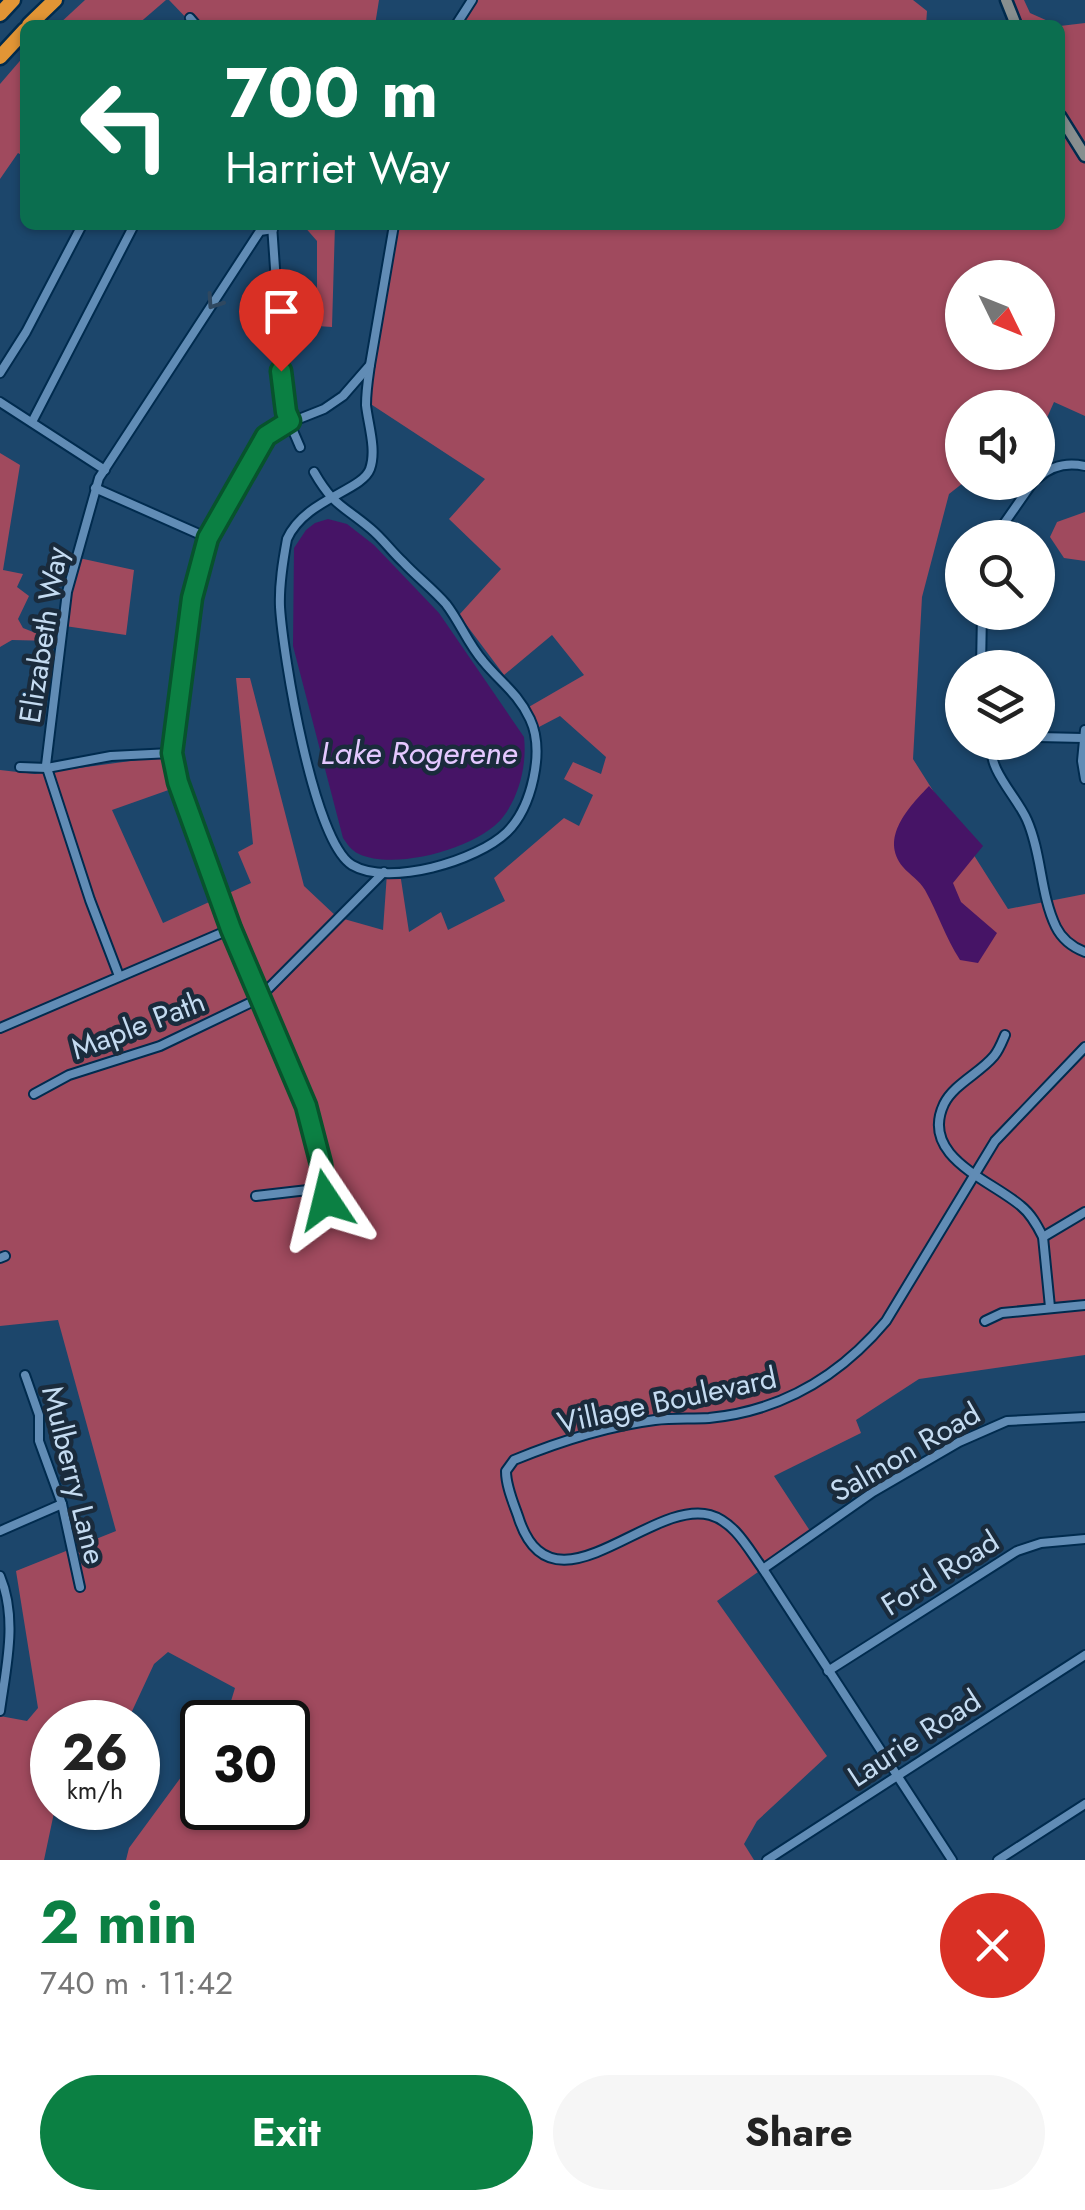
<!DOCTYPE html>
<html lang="en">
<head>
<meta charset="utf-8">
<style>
  :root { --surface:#fff; --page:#f6f6f6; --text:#222; --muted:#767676; --accent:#0b8043 }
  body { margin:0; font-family:Jost,sans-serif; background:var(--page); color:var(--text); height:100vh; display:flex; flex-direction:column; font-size:38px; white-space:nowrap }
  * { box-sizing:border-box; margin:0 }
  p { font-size:32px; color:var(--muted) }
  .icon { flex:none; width:55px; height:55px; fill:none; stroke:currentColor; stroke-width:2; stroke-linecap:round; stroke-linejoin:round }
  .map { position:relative; height:1860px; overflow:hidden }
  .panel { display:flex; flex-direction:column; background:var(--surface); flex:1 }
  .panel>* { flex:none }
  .guide { position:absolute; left:20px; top:20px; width:1045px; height:210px; border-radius:15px; box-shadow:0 2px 8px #0004; background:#0b6e4f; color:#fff; overflow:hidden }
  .needle { width:65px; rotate:133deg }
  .controls { position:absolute; left:945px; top:260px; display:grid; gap:20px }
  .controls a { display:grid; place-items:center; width:110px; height:110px; border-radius:50%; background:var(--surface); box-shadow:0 2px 8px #0004; font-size:50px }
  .speed { position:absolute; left:30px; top:1700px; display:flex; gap:20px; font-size:50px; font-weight:700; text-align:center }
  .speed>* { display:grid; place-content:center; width:130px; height:130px; border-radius:50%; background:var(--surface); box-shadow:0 2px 8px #0004; line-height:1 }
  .speed small { font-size:25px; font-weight:400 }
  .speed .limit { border:5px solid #111; border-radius:15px; background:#fff; color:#111 }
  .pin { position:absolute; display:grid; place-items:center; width:85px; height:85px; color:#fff; margin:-102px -42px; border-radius:50% 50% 50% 0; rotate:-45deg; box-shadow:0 0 10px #0007 }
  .pin .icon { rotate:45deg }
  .me { position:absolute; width:110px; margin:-55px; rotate:350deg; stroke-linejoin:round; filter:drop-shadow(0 0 8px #0008) }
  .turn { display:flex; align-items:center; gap:35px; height:210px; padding:0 40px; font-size:45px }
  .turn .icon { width:130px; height:130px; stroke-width:2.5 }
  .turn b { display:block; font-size:70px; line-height:85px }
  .round { display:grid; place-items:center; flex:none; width:105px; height:105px; border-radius:52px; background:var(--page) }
  .head { display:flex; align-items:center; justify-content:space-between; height:170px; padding:0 40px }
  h1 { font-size:60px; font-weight:700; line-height:75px; color:var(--accent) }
  .primary-button { display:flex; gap:20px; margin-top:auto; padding:20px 40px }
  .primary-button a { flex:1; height:115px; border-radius:60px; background:var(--accent); color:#fff; font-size:40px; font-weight:700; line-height:115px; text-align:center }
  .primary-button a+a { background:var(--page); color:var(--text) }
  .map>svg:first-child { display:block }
</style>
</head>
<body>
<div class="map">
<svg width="1085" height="1860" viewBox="0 0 1085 1860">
  <rect width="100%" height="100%" fill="#1c466b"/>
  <g fill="#a04a5e" fill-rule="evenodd">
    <polygon points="85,0 166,0 137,25 58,25"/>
    <polygon points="169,0 379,0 375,25 193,25"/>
    <polygon points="471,0 913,0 927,11 926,25 461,25 471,8"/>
    <polygon points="1009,0 1024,0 1030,13 1057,25 1018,25"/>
    <path d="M1085,23V416L1054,402L1038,438V408H962L963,483L949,494L922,597L913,759L1008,909L1085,894V1355L919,1379L856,1420L861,1433L774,1476L812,1534L717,1601L827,1756L757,1821L744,1844L754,1860H126L129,1848L187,1769L196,1730L202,1726V1808H288V1722H208L228,1711L235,1688L168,1652L154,1664L127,1722H52L55,1808L44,1860H0V1716L27,1721L38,1708L16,1571L116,1531L58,1320L0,1326V770L35,774L167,756L177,787L112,810L163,923L251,883L238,852L253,844L236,678H250L304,886L337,917L383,930L387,873H400L409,932L441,912L448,930L505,901L494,878L564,818L579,826L593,795L564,779L573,762L601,774L606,757L560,716L539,727L527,708L584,675L552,635L504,675L459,615L501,569L449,519L485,479L366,401L393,225H1060V26ZM962,278H1038V352H962Z"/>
    <polygon points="25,55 25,157 18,153 0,179 0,84"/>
    <polygon points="303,225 335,225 332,327 317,326 317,241"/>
    <polygon points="0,453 20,465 3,570 23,574 17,587 29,596 18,619 23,628 56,641 12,640 0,647"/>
    <polygon points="1085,512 1085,561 1064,558 1050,537 1057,522"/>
    <polygon points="79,558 134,570 126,635 65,626"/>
  </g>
  <g fill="#461466">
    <path d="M328,519L347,524L374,545L439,613L524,737C527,763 520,795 503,817C479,848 395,871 359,854C352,851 347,844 343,838L293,646L294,548L306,530L315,523Z"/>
    <path d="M929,786L983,846L953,883L961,902L997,933L978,963L960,960C945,937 938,913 925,890C919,880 910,875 903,867C879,838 909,807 929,786Z"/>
  </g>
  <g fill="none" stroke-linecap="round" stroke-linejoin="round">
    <g stroke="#002b4e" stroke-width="12">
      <g id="street">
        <polyline points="190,18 196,25"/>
        <polyline points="456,25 472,0"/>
        <polyline points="272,225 285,412 300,447"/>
        <polyline points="0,373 26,332 82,225"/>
        <polyline points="0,402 105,470"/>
        <polyline points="32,422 134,225"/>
        <path d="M314,472C334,507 343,505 371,529C383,539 392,552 403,562C417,577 433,589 446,604C460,622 468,644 483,661C501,683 517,692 530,719C545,751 532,807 507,832C477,861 389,887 352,865C313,841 283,654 280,607C279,584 283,561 287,539C305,499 362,491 370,469C377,450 368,424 366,405C366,391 368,379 370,365"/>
        <path d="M1038,478C1052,465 1067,462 1085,466"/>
        <polyline points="95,488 208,538"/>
        <polyline points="994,538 1033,482"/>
        <polyline points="981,668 982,612"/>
        <polyline points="1085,730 1082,761 1085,779"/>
        <polyline points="1038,737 1083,738"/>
        <path d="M991,742C988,771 1016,795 1027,820C1042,854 1040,894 1056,927C1062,939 1072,947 1085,952"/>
        <polyline points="20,767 47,768 111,756 171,753"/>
        <polyline points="119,976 90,900 46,765 67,592 99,478 260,231 273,229"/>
        <polyline points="0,1028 231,929"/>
        <path d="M1005,1035C1002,1042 999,1050 994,1056C980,1073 954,1084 944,1104C919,1157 991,1180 1021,1206C1031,1214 1037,1225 1043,1237L1050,1307"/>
        <polyline points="34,1094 69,1075 160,1046 258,999 384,872"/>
        <polyline points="256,1196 325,1188"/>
        <polyline points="327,1200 306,1106 231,929 178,782 171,753 192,598 208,538 271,430 324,409 343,396 370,365 394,225"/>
        <polyline points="1043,1237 1085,1212"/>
        <polyline points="0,1258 5,1256"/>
        <polyline points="985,1321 1002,1313 1085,1305"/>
        <polyline points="25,1375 39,1415 39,1441 62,1504 80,1587"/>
        <polyline points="0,1531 62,1504"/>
        <polyline points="763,1569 873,1492 959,1442 1007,1421 1085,1417"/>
        <path d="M0,1576C18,1619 6,1667 0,1711"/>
        <polyline points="828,1671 1017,1551 1041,1543 1085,1539"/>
        <polyline points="767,1860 1085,1655"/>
        <path d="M952,1860L763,1569C749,1550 735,1522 710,1515C650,1498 551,1623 518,1516C513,1502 506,1486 506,1471L514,1460C558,1442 607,1426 655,1420C672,1418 691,1419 709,1418C781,1411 840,1376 886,1321L995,1141L1085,1047"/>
        <polyline points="998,1860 1085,1804"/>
      </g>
    </g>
    <g stroke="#002b4e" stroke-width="15">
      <g id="secondary">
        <polyline points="1006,0 1016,25"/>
        <polyline points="1060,116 1085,156"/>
      </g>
    </g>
    <g stroke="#002b4e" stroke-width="19">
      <g id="highway">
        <polyline points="0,14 13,0"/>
        <polyline points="29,25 55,0"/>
        <polyline points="0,57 25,30"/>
      </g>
    </g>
    <use href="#street" stroke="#618cb5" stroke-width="8"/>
    <use href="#secondary" stroke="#888f8f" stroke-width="10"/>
    <use href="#highway" stroke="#e29535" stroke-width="14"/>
  </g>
  <defs><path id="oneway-chevron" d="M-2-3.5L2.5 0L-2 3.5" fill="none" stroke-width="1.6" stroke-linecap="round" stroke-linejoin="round" transform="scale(2.5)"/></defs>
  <use stroke="#2f4860" href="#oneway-chevron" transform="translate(214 302) rotate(124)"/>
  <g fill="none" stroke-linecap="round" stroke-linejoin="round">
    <g stroke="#07532c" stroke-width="25">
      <polyline id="route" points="281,371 286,412 290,421 266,436 208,538 192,598 172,753 178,782 231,929 306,1106 321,1164 326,1200"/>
    </g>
    <use href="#route" stroke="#0b8043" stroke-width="18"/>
  </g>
  <g text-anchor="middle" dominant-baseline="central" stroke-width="9" stroke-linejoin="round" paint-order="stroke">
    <g font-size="30" fill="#c4dbf1" stroke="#1a2b3c">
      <text transform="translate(43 635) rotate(-81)">Elizabeth Way</text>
      <text transform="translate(138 1025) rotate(-21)">Maple Path</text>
      <text transform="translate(667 1400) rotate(-12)">Village Boulevard</text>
      <text transform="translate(905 1452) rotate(-30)">Salmon Road</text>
      <text transform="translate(74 1475) rotate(76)">Mulberry Lane</text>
      <text transform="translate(940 1573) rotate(-32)">Ford Road</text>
      <text transform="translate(914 1738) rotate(-33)">Laurie Road</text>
    </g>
    <g font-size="32" font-style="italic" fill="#e4c8ff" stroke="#1a2b3c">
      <text x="419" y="753">Lake Rogerene</text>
    </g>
  </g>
</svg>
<div class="controls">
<a><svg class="needle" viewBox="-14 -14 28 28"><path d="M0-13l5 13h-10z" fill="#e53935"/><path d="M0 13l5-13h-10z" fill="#767676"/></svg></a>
<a><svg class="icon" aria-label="sound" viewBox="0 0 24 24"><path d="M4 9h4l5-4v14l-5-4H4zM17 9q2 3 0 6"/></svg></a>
<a><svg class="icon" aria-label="search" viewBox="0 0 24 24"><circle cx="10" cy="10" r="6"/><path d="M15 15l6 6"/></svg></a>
<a><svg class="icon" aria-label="layers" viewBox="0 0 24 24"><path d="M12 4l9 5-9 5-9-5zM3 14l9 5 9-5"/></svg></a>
</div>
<div class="speed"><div>26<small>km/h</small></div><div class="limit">30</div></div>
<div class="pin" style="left:281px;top:371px;background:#d93025"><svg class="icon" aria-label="arrive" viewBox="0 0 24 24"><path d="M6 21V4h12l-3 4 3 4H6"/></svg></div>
<svg class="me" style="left:326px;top:1200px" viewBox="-20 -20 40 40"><path d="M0-17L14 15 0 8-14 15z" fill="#0b8043" stroke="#fff" stroke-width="4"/></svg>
<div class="guide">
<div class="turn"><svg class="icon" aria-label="left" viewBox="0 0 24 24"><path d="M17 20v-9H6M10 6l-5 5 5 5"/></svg><div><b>700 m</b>Harriet Way</div></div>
</div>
</div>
<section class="panel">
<div class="head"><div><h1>2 min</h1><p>740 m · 11:42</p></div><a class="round" style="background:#d93025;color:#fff"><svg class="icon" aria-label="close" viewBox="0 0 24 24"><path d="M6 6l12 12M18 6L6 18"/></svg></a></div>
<div class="primary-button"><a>Exit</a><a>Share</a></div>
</section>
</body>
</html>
